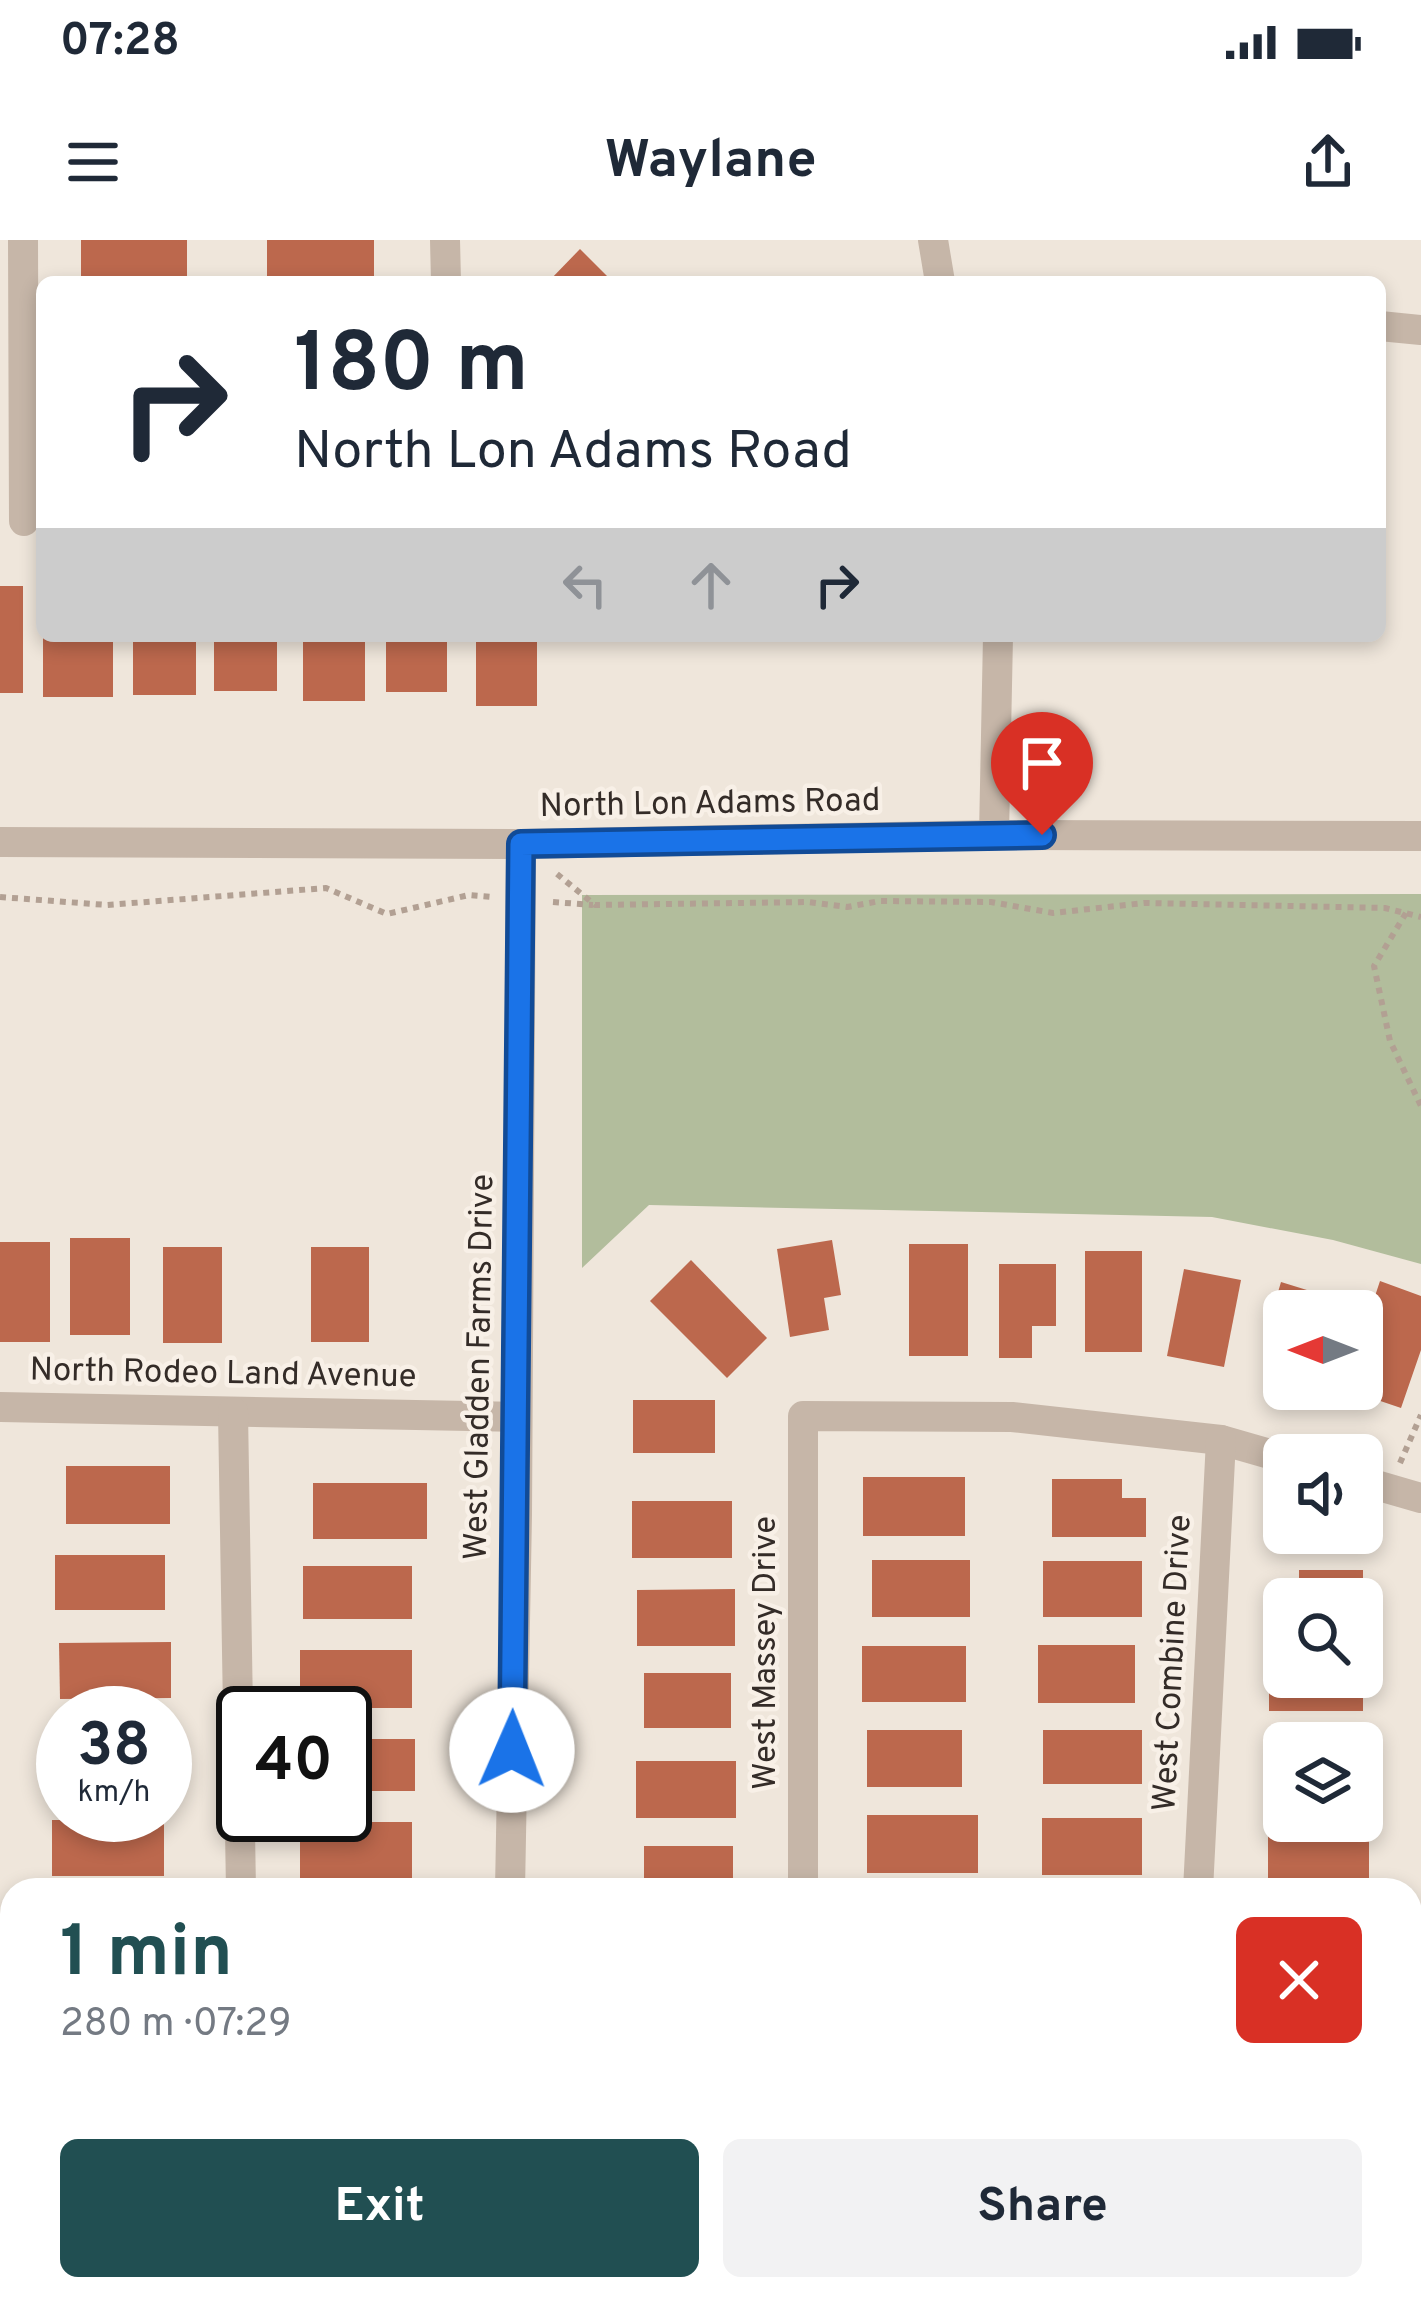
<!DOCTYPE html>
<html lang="en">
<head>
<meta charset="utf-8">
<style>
  :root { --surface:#fff; --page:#f2f2f3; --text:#1f2937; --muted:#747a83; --accent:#214f52 }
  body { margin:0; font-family:Overpass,sans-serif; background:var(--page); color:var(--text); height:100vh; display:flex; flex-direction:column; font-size:45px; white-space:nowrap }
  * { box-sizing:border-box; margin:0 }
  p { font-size:39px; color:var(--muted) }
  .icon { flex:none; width:66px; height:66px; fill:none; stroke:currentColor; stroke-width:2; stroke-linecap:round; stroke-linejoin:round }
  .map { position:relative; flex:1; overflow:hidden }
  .details { position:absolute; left:0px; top:1638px; width:1422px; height:423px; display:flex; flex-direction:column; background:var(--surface); border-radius:36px 36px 0 0; box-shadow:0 6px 18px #0003 }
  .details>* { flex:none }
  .hud { position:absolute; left:36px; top:36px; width:1350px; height:366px; border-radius:18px; box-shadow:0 6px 18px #0003; background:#fff; color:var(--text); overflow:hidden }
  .needle { width:78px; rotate:270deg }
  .buttons { position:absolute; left:1263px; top:1050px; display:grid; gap:24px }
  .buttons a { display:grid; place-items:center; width:120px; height:120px; border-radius:18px; background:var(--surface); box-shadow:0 6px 18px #0003; font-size:60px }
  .speed { position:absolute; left:36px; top:1446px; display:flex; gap:24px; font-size:60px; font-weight:700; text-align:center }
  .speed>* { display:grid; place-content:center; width:156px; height:156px; border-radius:50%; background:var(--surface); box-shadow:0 6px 18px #0003; line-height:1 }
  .speed small { font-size:30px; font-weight:400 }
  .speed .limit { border:6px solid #111; border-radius:18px; background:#fff; color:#111 }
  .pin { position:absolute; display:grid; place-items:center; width:102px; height:102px; color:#fff; margin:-123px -51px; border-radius:50% 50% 50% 0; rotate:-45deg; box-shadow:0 0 12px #0007 }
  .pin .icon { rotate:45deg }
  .me { position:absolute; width:132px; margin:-66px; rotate:1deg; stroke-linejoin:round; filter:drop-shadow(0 0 9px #0008) }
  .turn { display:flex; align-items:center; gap:42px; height:252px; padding:0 60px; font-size:54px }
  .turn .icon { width:156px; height:156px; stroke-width:2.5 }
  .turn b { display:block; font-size:84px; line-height:102px }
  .lanes { display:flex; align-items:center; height:114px; padding:0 60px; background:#0003; justify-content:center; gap:60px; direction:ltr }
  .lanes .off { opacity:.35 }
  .round { display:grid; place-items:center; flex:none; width:126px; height:126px; border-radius:18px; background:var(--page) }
  .headline { display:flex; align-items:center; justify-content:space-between; height:204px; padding:0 60px }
  h1 { font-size:72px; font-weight:700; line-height:90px; color:var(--accent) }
  .action { display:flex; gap:24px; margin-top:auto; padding:24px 60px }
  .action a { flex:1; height:138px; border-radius:18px; background:var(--accent); color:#fff; font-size:48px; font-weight:700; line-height:138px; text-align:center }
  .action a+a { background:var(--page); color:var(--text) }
  .status { display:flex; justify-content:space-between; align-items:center; height:84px; padding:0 60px; background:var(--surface); direction:ltr }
  .status svg { height:33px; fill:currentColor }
  header { display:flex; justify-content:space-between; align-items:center; height:156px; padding:0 60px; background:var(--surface); font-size:54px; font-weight:700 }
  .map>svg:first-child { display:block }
</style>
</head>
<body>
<div class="status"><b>07:28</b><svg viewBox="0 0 49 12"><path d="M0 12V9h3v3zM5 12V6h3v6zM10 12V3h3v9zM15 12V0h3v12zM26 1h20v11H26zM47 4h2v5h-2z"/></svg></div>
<header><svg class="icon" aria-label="menu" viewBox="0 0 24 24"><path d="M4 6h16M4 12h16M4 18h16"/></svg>Waylane<svg class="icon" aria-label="share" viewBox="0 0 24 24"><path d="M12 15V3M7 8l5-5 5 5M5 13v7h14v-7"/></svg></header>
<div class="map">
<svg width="1421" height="2060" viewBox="0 0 1421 2060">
  <rect width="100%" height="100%" fill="#efe6db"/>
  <polygon fill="#b2bd9c" points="1421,654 1421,1024 1333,1000 1212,977 649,965 582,1028 582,655"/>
  <g fill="#bc684d">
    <rect x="81" y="0" width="106" height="42"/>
    <rect x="267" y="0" width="107" height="42"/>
    <polygon points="580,9 613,42 548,42"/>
    <rect x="0" y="346" width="23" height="107"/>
    <rect x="43" y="396" width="70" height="61"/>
    <rect x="133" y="396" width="63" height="59"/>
    <rect x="214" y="396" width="63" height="55"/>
    <rect x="303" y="396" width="62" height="65"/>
    <rect x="386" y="396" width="61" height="56"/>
    <rect x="476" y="396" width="61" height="70"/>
    <rect x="70" y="998" width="60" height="97"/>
    <polygon points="832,1000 841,1055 824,1058 829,1090 790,1097 777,1009"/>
    <rect x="0" y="1002" width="50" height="100"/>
    <rect x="909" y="1004" width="59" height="112"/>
    <rect x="163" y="1007" width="59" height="96"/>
    <rect x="311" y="1007" width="58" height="95"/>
    <rect x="1085" y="1011" width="57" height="101"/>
    <polygon points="691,1020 767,1098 727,1138 650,1061"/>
    <polygon points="999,1024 1056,1024 1056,1086 1032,1086 1032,1118 999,1118"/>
    <polygon points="1184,1029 1241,1040 1224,1127 1167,1116"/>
    <polygon points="1380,1041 1421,1056 1421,1110 1401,1168 1348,1150 1362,1149 1362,1095"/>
    <polygon points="1281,1042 1336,1059 1332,1071 1284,1071 1284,1137 1268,1132 1277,1099 1265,1096"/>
    <rect x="633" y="1160" width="82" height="53"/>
    <rect x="66" y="1226" width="104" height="58"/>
    <rect x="863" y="1237" width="102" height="59"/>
    <polygon points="1052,1239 1122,1239 1122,1258 1146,1258 1146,1297 1052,1297"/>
    <rect x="313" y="1243" width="114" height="56"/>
    <rect x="632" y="1261" width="100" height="57"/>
    <rect x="55" y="1315" width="110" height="55"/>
    <rect x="872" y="1320" width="98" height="57"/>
    <rect x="1043" y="1321" width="99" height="56"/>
    <rect x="303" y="1326" width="109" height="53"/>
    <polygon points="1299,1330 1363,1330 1363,1359 1284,1359 1284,1388 1272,1388 1272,1346 1299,1346"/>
    <polygon points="735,1349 735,1406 637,1406 637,1350"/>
    <polygon points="171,1402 171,1458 60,1459 59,1403"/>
    <rect x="1038" y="1405" width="97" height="58"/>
    <rect x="862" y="1406" width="104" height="56"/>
    <rect x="300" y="1410" width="112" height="58"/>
    <polygon points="1269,1416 1284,1416 1284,1437 1363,1437 1363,1471 1269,1471"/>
    <rect x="644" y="1433" width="87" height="55"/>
    <rect x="867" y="1490" width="95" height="57"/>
    <rect x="1043" y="1490" width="99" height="54"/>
    <rect x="345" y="1499" width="70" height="52"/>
    <rect x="1362" y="1505" width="16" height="57"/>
    <rect x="636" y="1521" width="100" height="57"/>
    <rect x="867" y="1575" width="111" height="58"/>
    <rect x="1042" y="1578" width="100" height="57"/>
    <rect x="52" y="1580" width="112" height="56"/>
    <rect x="300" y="1582" width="112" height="57"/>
    <rect x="1268" y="1590" width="101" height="59"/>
    <polygon points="644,1606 733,1606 733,1643 702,1643 702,1650 644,1650"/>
    <rect x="31" y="2049" width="107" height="11"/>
    <polygon points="285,2049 392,2049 391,2060 285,2060"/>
    <polygon points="623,2049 714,2049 713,2060 622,2060"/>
    <polygon points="842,2049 934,2049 933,2060 841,2060"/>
    <polygon points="1023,2049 1122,2049 1121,2060 1023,2060"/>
    <polygon points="1256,2049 1359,2049 1358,2060 1255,2060"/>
  </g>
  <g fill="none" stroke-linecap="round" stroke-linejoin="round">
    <g stroke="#b2a093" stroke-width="6" stroke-dasharray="6 6" stroke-linecap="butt">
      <polyline points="557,634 595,665 808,662 847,667 880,661 991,662 1053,673 1144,663 1385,668 1421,677"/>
      <polyline points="0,657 107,665 326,648 387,674 469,655 492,657"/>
      <polyline points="553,662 593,665"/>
      <polyline points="1406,673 1374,726 1390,801 1421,866"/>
      <polyline points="1400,1223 1421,1175"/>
    </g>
    <g stroke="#c6b6a8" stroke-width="30">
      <polyline points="23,0 24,281"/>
      <polyline points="445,0 446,42"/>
      <polyline points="933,0 940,42"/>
      <polyline points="1380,86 1421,90"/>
      <polyline points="994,595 998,396"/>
      <polyline points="0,602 521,604 994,595 1421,596"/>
      <polyline points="0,1167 517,1177"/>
      <polyline points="233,1172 241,1650"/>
      <polyline points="1362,1241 1421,1258"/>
      <polyline points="510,1650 517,1275 521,604"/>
      <polyline points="803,1650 803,1176 1012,1177 1221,1200 1284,1218"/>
      <polyline points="1198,1650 1221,1200"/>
      <polyline points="213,2060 215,2049"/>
      <polyline points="496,2060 497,2049"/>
      <polyline points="788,2060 788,2049"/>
      <polyline points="1177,2060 1177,2049"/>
    </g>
  </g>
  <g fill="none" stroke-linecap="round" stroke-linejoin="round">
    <g stroke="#114b97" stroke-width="30">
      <polyline id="route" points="512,1510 521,604 1042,595"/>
    </g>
    <use href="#route" stroke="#1a73e8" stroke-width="21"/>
  </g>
  <g text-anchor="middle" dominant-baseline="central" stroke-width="9" stroke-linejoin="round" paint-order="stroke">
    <g font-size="33" fill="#342c28" stroke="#f8f0e7">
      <text transform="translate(710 565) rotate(-1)">North Lon Adams Road</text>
      <text transform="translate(481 1127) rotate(-89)">West Gladden Farms Drive</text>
      <text transform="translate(223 1135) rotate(1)">North Rodeo Land Avenue</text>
      <text transform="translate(767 1413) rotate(-90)">West Massey Drive</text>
      <text transform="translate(1174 1423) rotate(-87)">West Combine Drive</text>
    </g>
  </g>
</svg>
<div class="buttons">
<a><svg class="needle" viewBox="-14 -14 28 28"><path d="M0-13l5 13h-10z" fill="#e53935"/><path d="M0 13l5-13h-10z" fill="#747a83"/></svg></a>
<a><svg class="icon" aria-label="sound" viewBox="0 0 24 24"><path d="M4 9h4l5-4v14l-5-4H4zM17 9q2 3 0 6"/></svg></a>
<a><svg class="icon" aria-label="search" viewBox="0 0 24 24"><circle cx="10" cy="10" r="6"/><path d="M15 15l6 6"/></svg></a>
<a><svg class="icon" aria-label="layers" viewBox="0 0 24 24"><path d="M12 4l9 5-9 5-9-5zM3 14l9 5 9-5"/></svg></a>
</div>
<div class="speed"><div>38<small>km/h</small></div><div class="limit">40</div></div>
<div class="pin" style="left:1042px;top:595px;background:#d93025"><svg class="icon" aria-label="arrive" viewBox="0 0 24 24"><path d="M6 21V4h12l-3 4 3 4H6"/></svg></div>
<svg class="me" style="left:512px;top:1510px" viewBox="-20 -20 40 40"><circle r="19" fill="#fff"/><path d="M0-13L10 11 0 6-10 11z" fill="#1a73e8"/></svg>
<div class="hud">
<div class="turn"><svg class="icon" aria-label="right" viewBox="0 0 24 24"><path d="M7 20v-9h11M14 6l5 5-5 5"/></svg><div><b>180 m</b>North Lon Adams Road</div></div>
<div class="lanes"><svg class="icon off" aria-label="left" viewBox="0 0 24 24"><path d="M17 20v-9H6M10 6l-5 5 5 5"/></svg><svg class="icon off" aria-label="ahead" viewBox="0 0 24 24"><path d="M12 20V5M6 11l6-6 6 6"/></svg><svg class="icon" aria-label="right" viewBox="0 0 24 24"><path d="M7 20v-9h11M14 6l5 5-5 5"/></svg></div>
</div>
<section class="details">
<div class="headline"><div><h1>1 min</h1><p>280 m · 07:29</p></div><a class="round" style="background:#d93025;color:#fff"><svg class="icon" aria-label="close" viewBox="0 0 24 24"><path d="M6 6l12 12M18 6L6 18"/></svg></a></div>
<div class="action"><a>Exit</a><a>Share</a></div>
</section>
</div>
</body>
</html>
